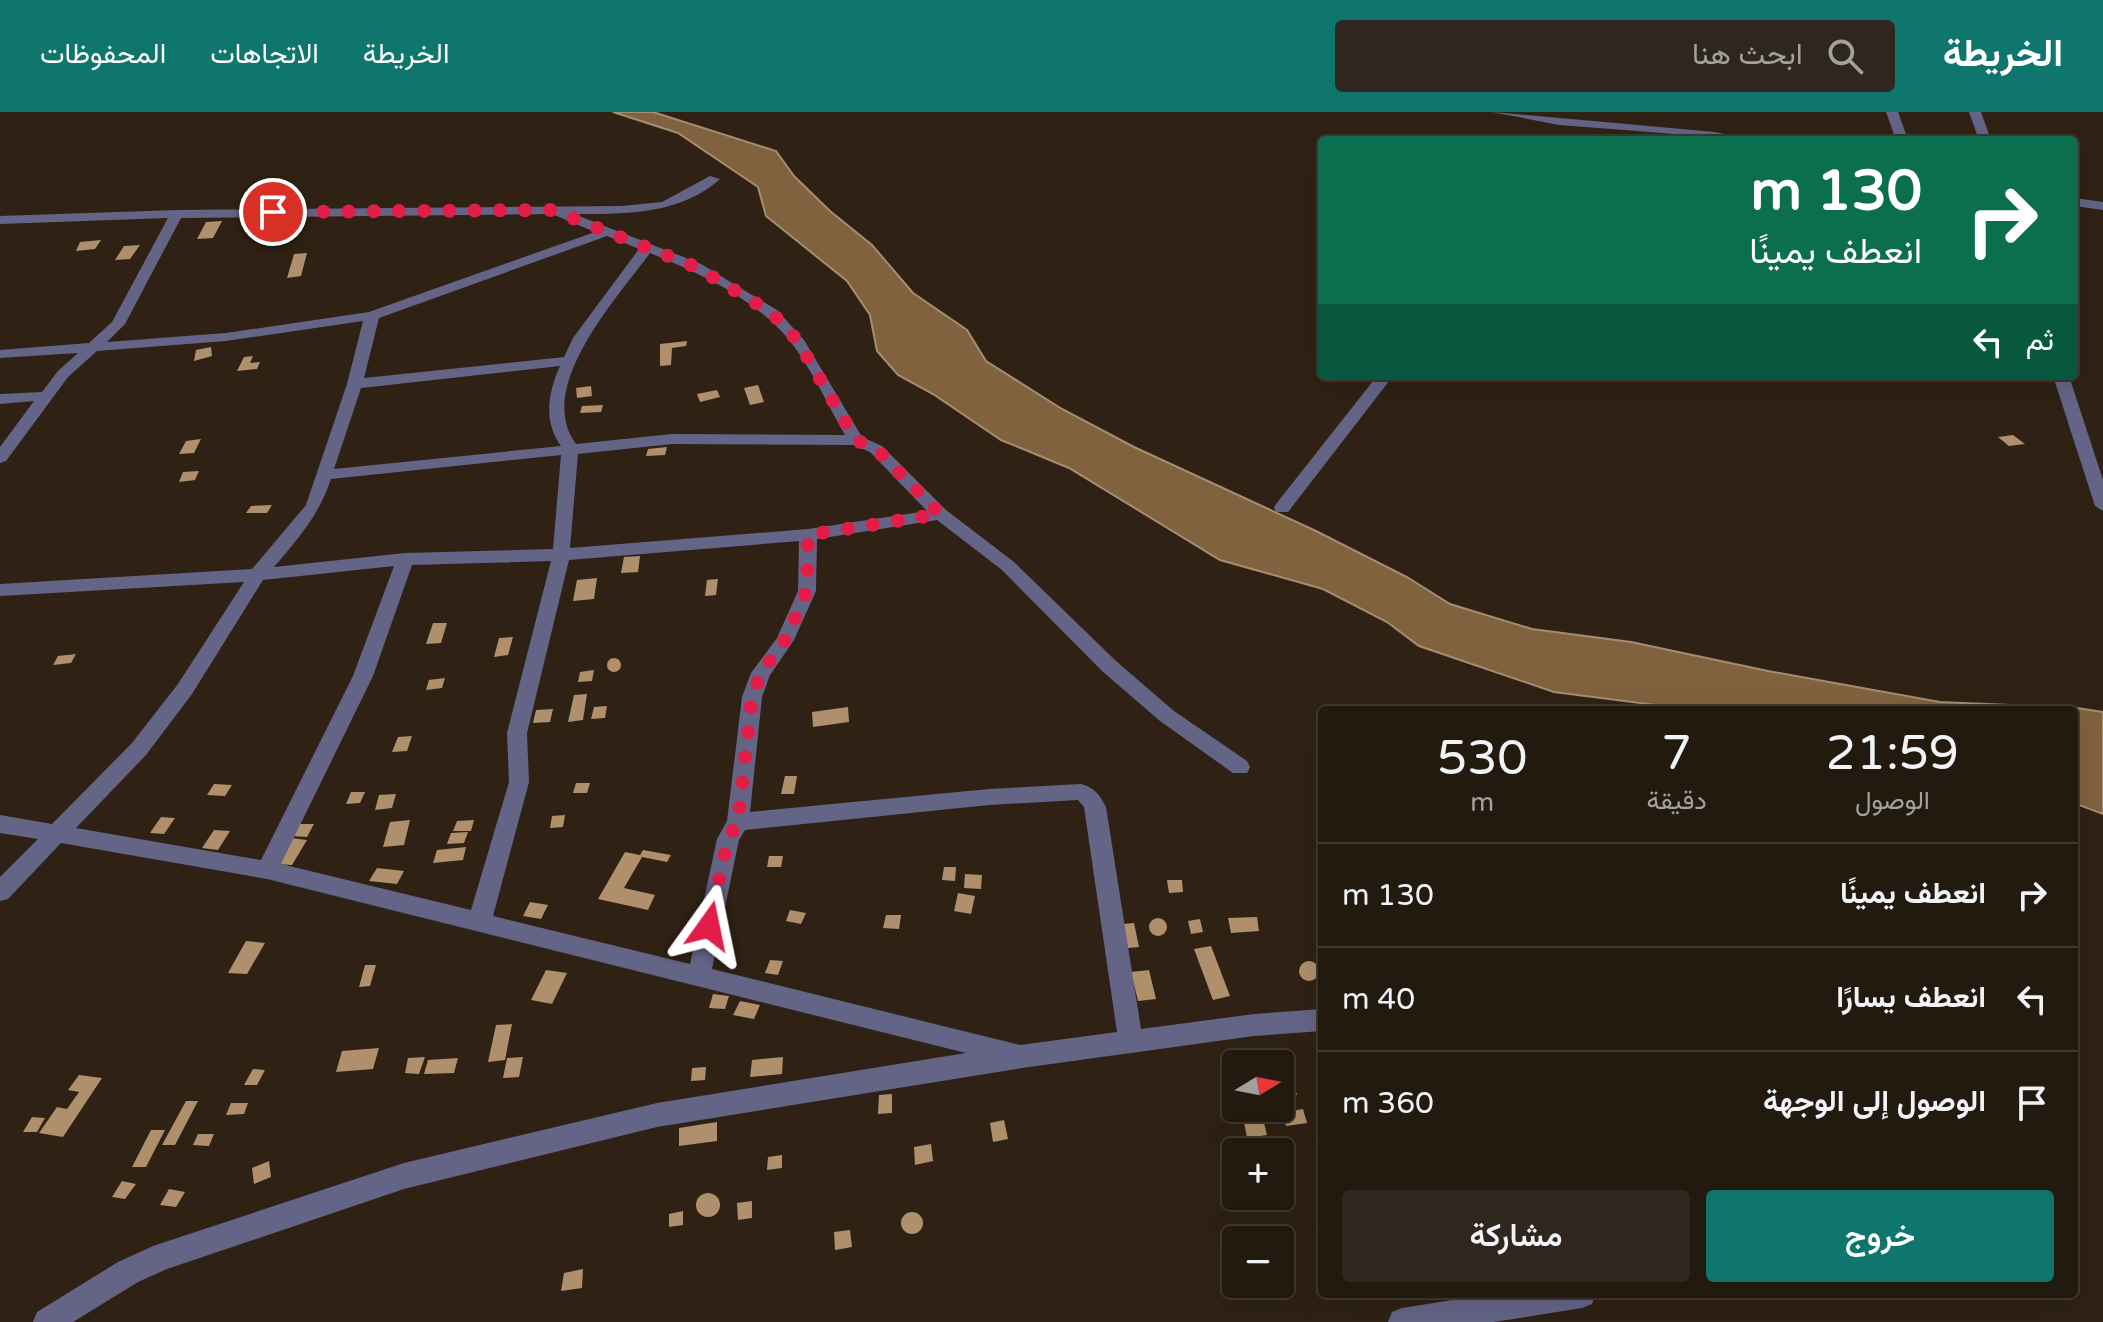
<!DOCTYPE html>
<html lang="ar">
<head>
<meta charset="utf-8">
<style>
  :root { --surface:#231a0f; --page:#2f271d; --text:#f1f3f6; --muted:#a3a19e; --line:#40382f; --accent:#0f766e }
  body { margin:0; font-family:"Varela Round",Vazirmatn,sans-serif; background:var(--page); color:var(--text); direction:rtl; height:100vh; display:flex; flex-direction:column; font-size:30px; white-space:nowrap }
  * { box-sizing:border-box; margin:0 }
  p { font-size:26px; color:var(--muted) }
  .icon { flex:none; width:44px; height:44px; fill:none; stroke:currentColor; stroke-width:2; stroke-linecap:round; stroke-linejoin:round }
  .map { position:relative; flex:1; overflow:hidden; direction:ltr }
  .panel { position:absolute; left:1318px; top:594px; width:760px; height:592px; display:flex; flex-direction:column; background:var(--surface); border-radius:8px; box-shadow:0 8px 32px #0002,0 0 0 2px var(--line); direction:rtl }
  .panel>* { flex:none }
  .banner { position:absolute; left:1318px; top:24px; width:760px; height:244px; border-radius:8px; box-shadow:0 8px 32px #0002,0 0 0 2px var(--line); direction:rtl; background:#0b6e4f; color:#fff; overflow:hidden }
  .needle { width:52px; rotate:80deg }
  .buttons { position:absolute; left:1222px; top:938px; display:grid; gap:16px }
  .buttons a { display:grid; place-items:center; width:72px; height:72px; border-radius:8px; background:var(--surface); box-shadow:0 8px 32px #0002,0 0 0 2px var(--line); font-size:40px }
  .pin { position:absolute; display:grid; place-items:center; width:68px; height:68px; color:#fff; margin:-34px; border:4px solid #fff; border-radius:50%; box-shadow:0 2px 8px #0007 }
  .me { position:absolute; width:88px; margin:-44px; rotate:12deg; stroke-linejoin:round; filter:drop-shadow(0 0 6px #0008) }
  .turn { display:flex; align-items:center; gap:28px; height:168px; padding:0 24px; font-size:36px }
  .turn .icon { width:104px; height:104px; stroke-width:2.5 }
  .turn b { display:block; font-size:56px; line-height:68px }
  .then { display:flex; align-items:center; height:76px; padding:0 24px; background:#0003; gap:16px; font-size:30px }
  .eta { display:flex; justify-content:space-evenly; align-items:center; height:136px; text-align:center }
  .eta b { font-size:48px; font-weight:600; line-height:56px }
  .action { display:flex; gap:16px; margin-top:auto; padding:16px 24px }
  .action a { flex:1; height:92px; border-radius:8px; background:var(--accent); color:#fff; font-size:32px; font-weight:600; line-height:92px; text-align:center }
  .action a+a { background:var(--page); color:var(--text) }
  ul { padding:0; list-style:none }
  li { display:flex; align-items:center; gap:24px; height:104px; padding:0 24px; border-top:2px solid var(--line) }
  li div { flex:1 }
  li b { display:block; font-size:30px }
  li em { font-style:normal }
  header { display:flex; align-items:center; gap:48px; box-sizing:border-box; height:112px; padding:0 40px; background:var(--accent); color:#fff }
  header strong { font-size:38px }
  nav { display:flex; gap:44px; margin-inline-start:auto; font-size:28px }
  .search { width:560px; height:72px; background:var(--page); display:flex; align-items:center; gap:20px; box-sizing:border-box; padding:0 28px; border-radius:8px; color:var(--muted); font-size:30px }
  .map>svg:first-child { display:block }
</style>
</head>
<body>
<header>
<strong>الخريطة</strong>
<div class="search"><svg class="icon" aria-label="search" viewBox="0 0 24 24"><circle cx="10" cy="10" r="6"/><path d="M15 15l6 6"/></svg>ابحث هنا</div>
<nav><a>الخريطة</a><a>الاتجاهات</a><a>المحفوظات</a></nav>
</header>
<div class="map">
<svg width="2103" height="1210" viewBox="0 0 2103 1210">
  <rect width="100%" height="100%" fill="#2f2214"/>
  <polygon fill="#80623f" stroke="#a58d72" stroke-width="2" points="613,0 653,0 776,39 794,64 830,99 872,133 913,181 967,218 986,249 1062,297 1134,335 1316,419 1407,465 1450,492 1532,517 1631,530 1768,559 1940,590 2077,596 2103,600 2103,702 2074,691 2074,598 1695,598 1554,580 1419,534 1387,510 1323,477 1220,448 1069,356 1001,328 933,282 898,263 877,239 870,203 847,169 766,104 758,75 678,21"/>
  <g fill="#b0906c">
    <polygon points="222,109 213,126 197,127 206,110"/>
    <polygon points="101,128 95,137 76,139 80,130"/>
    <polygon points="140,133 130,147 115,148 124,134"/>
    <polygon points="307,141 301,164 287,166 294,142"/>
    <polygon points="687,229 686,234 672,236 671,253 660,254 660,232"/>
    <polygon points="211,235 212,244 194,249 196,238"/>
    <polygon points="253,244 250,251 260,250 257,257 237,259 244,245"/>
    <polygon points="758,273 764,290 750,293 744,276"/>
    <polygon points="591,274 592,284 577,286 576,276"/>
    <polygon points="717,278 720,285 700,290 697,282"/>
    <polygon points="603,293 601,300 580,301 582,294"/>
    <polygon points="2013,323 2025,332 2009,334 1998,325"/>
    <polygon points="201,327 194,341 179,342 186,329"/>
    <polygon points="667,335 665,343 646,344 648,337"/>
    <polygon points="199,359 195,368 179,370 183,360"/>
    <polygon points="272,393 267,401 246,401 251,394"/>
    <polygon points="640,444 638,460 621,461 624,445"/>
    <polygon points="597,466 594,487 573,489 577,468"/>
    <polygon points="718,467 716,483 705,484 707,468"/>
    <polygon points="433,511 447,511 441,531 426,532"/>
    <polygon points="513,525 508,543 494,545 499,526"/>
    <polygon points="76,542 71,551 53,553 58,544"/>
    <circle cx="614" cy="553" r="7"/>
    <polygon points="594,558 592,569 578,570 580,560"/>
    <polygon points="445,566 442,576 426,578 429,568"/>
    <polygon points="587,582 583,608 568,610 574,583"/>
    <polygon points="607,594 605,606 591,607 594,595"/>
    <polygon points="848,595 849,610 813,615 812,600"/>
    <polygon points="553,597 550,610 533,611 536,598"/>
    <polygon points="412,624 407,639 392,640 398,625"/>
    <polygon points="785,664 797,664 794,682 781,682"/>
    <polygon points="576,671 590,671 587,681 573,681"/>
    <polygon points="214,672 232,673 225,684 207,683"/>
    <polygon points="351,680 365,680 360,691 346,692"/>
    <polygon points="396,682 392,696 375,698 379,683"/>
    <polygon points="565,703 563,715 550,716 552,704"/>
    <polygon points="161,705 175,706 164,722 150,721"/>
    <polygon points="410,708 404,733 383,735 390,710"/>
    <polygon points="474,708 471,719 453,719 457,709"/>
    <polygon points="299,712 314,712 307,725 292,724"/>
    <polygon points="214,718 230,719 218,738 202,736"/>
    <polygon points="468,720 464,731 447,732 451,721"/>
    <polygon points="291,726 307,728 292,753 276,752"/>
    <polygon points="466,735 463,748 433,751 437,738"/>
    <polygon points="643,738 671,743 667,750 642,745 624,776 655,783 648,798 598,787 625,740 640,743"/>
    <polygon points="769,744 783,744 781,755 767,755"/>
    <polygon points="944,755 956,755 955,769 942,768"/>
    <polygon points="377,756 404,759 397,772 369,769"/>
    <polygon points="965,762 982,763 981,777 964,776"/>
    <polygon points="1167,768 1182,768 1183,780 1169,781"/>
    <polygon points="958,781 975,784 971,802 954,799"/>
    <polygon points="530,790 548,793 541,807 523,804"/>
    <polygon points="790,798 806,801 801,812 786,809"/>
    <polygon points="886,803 901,803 899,817 883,816"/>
    <polygon points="1257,805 1259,819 1231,821 1228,806"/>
    <circle cx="1158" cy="815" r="9"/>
    <polygon points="1200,807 1203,820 1191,822 1188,809"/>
    <polygon points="1134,811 1139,835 1128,836 1123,812"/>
    <polygon points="246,829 265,831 247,862 228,861"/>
    <polygon points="1211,834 1230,884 1213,888 1194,837"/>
    <polygon points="770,848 783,849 778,863 765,861"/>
    <circle cx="1309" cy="859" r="10"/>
    <polygon points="365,853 376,853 370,874 359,875"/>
    <polygon points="546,858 567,861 552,892 531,888"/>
    <polygon points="1149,858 1156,887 1138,889 1131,860"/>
    <polygon points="713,882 729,884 725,897 709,896"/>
    <polygon points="740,889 760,893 754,907 733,903"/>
    <polygon points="512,912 505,948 488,950 496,913"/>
    <polygon points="379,936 373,957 336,960 342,939"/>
    <polygon points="425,945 419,962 405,961 408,946"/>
    <polygon points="523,945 519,965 503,966 507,946"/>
    <polygon points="783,945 782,962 750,965 752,948"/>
    <polygon points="458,946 454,961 424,962 428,948"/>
    <polygon points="706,955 705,968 691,969 692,956"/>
    <polygon points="253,957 265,958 257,973 244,973"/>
    <polygon points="79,963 102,966 63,1025 39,1021 57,995 67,997 79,980 68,978"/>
    <polygon points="1292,969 1297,983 1280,986 1280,971"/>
    <polygon points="892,982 892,1001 878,1002 879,983"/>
    <polygon points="186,989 198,989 175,1033 162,1033"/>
    <polygon points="231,991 248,991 244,1002 226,1003"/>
    <polygon points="1303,997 1307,1011 1286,1014 1282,1001"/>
    <polygon points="1262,1003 1267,1023 1247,1026 1243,1005"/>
    <polygon points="32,1005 45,1006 37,1020 23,1020"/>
    <polygon points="1004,1008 1008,1027 993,1030 990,1011"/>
    <polygon points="717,1010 717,1029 679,1034 679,1016"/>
    <polygon points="151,1018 165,1018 146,1055 132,1055"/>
    <polygon points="198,1022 214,1022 209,1034 193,1033"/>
    <polygon points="931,1032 933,1049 915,1053 914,1035"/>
    <polygon points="782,1043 782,1056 767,1058 768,1045"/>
    <polygon points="269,1049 271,1065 254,1072 252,1056"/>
    <polygon points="122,1069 136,1072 125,1087 112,1085"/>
    <polygon points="169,1077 185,1080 176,1095 160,1093"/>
    <circle cx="708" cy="1093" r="12"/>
    <polygon points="752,1089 752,1106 738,1108 737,1091"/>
    <polygon points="683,1099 683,1113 669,1115 669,1102"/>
    <circle cx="912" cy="1111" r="11"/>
    <polygon points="850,1118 852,1135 835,1138 834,1120"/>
    <polygon points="583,1157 582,1176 561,1179 564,1161"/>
  </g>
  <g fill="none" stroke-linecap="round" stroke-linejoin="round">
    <g fill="#646487" fill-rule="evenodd">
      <polygon points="1492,0 1715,20 1752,28 1559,13"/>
      <polygon points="1886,0 1898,0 1908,28 1896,28"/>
      <polygon points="1969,0 1981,0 1991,28 1979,28"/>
      <path d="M710,64L720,67C680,103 625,102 574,102L701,152L777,198L804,228L862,325L882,334L946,398L1014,450L1116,549L1174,599L1247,649L1250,655L1247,661H1233L1160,609L1102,559L1002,458L937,408L817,427L816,479L794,528L770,563L762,585L750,700L989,677L1081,672C1095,676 1099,682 1106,695L1141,917L1254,902L1322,897V919L1254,924L1022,956L657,1015L404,1077L167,1157L138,1170L73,1210H33L37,1200L118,1150L153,1134L404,1051L657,991L966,941L267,767L61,731L8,787L0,789V765L38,727L0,721V703L52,712L132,631L178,572L244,470L0,484V472L252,457L306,393L347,272L363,209L226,229L97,239L68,265L6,349L0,351V335L34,289L0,292V282L42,280L58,259L78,241L0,246V238L89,231L112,210L168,106L0,112V104L177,98L621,94L662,90ZM552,102L595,120L369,200L226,221L107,230L125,212L181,106ZM607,124L639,137L573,226L564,245L364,266L379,206ZM650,141C699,161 755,186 789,228C811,255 827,292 845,323L672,322L576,332C534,276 617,186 650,141ZM560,254C548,281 543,309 561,334L334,357L361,276ZM672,332L853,333L870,340L927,399L808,417L570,436L578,342ZM561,343L553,437L405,441L274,455C298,427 319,403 331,367ZM799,429L798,479L777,526L751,561L742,585L727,709L717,727L690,852L493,804L529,670L527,621L569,448ZM551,449L507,621L509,670L471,798L281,752L373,564L412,453ZM394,454L353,564L261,748L76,716L146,643L192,582L263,468ZM1078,688L1084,695L1117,920L1020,933L712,857L739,728L745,718L989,693Z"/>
      <polygon points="2074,86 2103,90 2103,98 2074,94"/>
      <polygon points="1377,264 1393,264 1288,400 1276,400 1274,396 1276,392"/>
      <polygon points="2053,264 2069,264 2103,368 2103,399 2095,394"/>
      <polygon points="1490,1182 1596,1182 1592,1192 1582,1196 1494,1210 1388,1210 1392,1200 1402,1196"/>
    </g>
  </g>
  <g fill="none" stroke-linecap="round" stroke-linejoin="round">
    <polyline stroke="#e11d48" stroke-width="14" stroke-dasharray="0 25.2" points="273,100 552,98 696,155 772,201 797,228 856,328 876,337 940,402 808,423 807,479 785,528 761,561 752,585 738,710 728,727 709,814"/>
  </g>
</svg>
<div class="buttons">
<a><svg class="needle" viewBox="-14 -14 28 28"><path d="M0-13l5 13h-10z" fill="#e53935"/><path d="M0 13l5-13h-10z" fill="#a3a19e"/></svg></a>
<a>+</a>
<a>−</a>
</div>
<div class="pin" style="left:273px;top:100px;background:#d93025"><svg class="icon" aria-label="arrive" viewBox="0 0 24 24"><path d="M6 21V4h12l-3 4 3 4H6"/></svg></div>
<svg class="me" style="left:709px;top:814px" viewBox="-20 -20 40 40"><path d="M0-17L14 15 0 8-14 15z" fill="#e11d48" stroke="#fff" stroke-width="4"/></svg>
<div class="banner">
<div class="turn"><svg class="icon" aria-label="right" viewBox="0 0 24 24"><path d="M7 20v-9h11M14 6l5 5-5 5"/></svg><div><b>130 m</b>انعطف يمينًا</div></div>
<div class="then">ثم<svg class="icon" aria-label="left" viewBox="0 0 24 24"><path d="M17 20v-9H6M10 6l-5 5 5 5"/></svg></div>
</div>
<section class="panel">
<div class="eta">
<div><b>21:59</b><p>الوصول</p></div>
<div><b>7</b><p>دقيقة</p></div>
<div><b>530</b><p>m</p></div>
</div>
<ul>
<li><svg class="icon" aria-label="right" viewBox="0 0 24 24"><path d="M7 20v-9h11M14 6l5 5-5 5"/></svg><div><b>انعطف يمينًا</b></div><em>130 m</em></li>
<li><svg class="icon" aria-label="left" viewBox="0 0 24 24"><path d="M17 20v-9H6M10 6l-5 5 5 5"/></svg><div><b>انعطف يسارًا</b></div><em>40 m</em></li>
<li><svg class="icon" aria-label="arrive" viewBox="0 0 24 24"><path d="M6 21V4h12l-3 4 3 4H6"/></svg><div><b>الوصول إلى الوجهة</b></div><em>360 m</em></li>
</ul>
<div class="action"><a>خروج</a><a>مشاركة</a></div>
</section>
</div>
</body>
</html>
